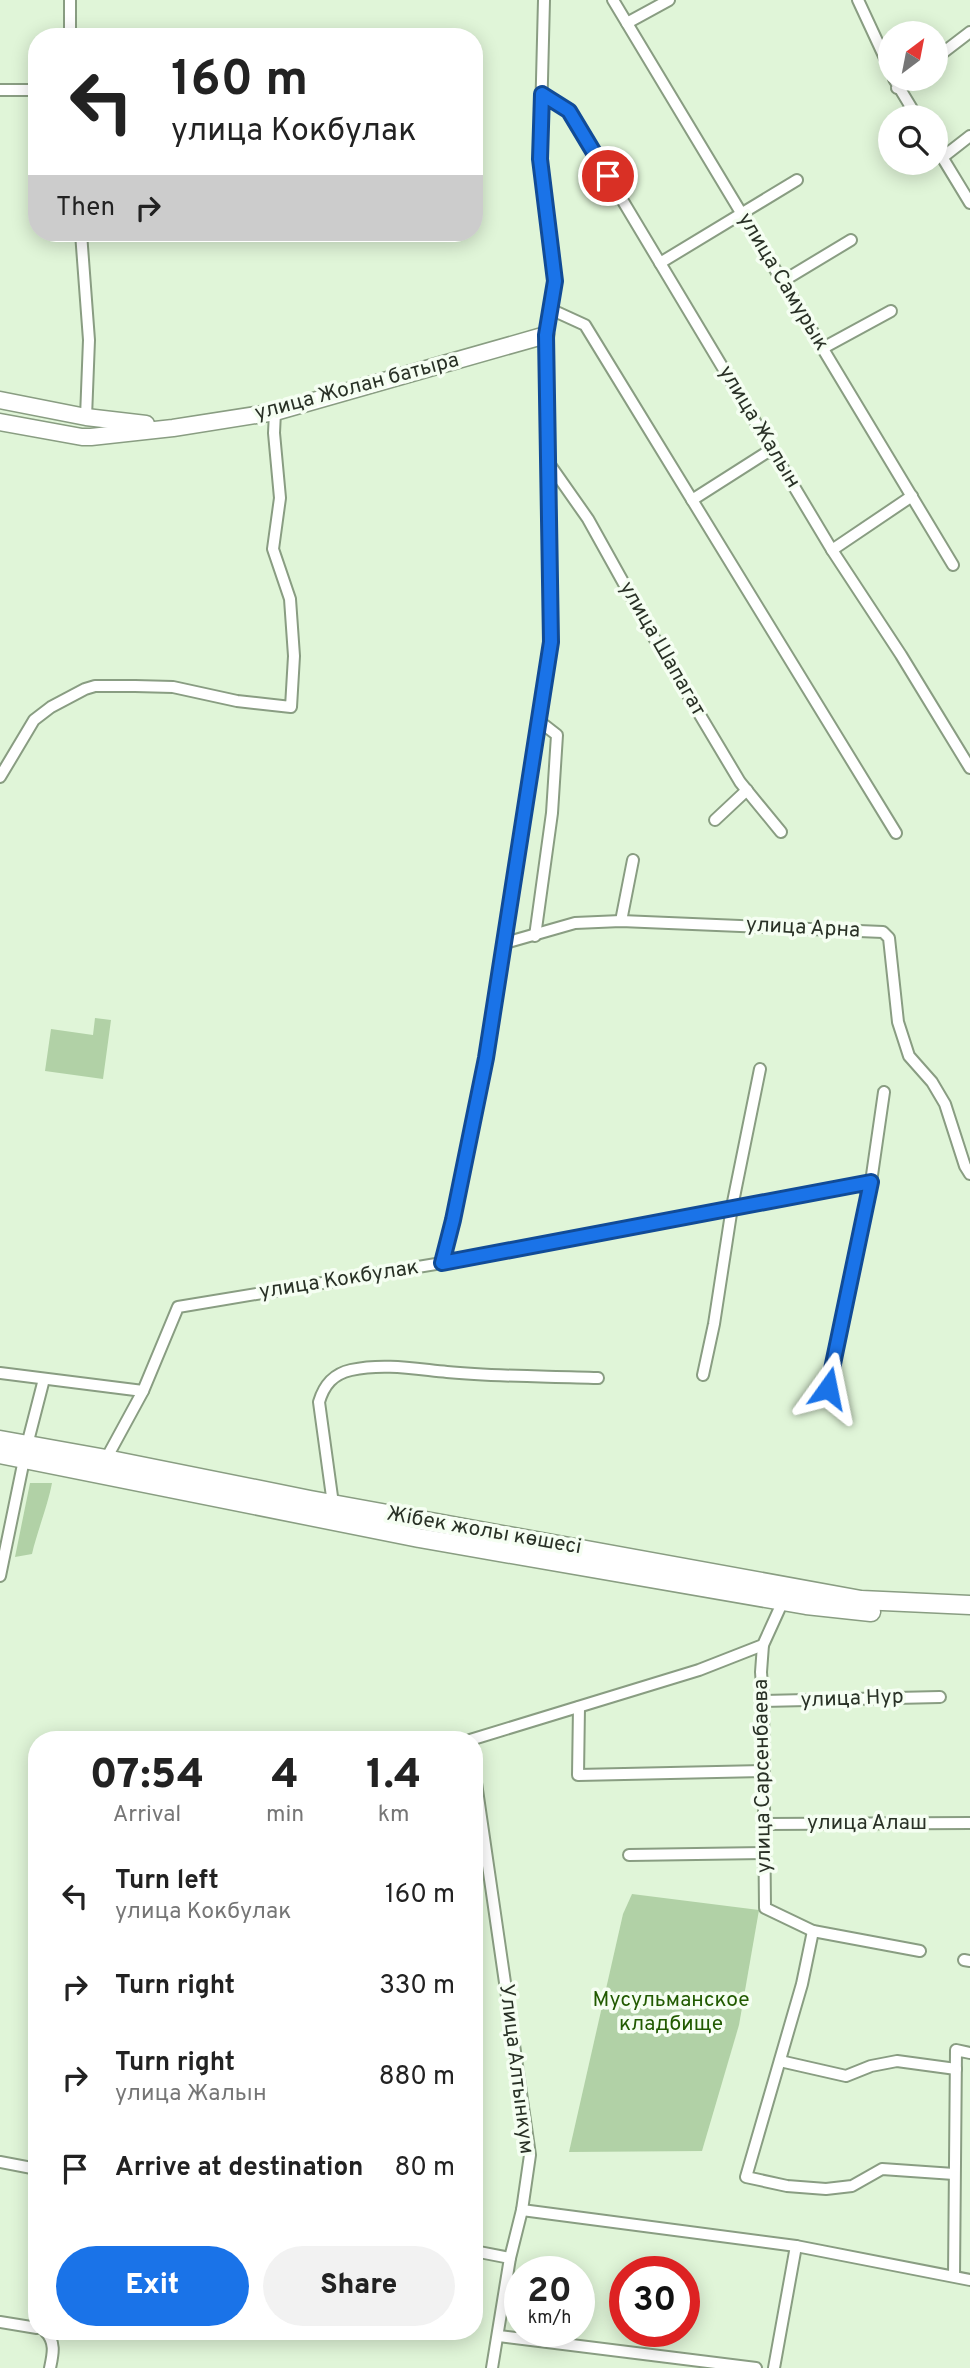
<!DOCTYPE html>
<html lang="en">
<head>
<meta charset="utf-8">
<style>
  :root { --surface:#fff; --page:#f2f2f2; --text:#222; --muted:#767676; --accent:#1a73e8 }
  body { margin:0; font-family:Overpass,sans-serif; background:var(--page); color:var(--text); height:100vh; display:flex; flex-direction:column; font-size:26px; white-space:nowrap }
  * { box-sizing:border-box; margin:0 }
  p { font-size:23px; color:var(--muted) }
  .icon { flex:none; width:38px; height:38px; fill:none; stroke:currentColor; stroke-width:2; stroke-linecap:round; stroke-linejoin:round }
  .map { position:relative; flex:1; overflow:hidden }
  .sheet { position:absolute; left:28px; top:1731px; width:455px; height:609px; display:flex; flex-direction:column; background:var(--surface); border-radius:28px; box-shadow:0 4px 18px #0003 }
  .sheet>* { flex:none }
  .guide { position:absolute; left:28px; top:28px; width:455px; height:214px; border-radius:28px; box-shadow:0 4px 18px #0003; background:#fff; color:var(--text); overflow:hidden }
  .needle { width:46px; rotate:32deg }
  .fabs { position:absolute; left:878px; top:21px; display:grid; gap:14px }
  .fabs a { display:grid; place-items:center; width:70px; height:70px; border-radius:50%; background:var(--surface); box-shadow:0 4px 18px #0003; font-size:35px }
  .speed { position:absolute; left:504px; top:2256px; display:flex; gap:14px; font-size:35px; font-weight:700; text-align:center }
  .speed>* { display:grid; place-content:center; width:91px; height:91px; border-radius:50%; background:var(--surface); box-shadow:0 4px 18px #0003; line-height:1 }
  .speed small { font-size:18px; font-weight:400 }
  .speed .limit { border:10px solid #d22; background:#fff; color:#111 }
  .pin { position:absolute; display:grid; place-items:center; width:60px; height:60px; color:#fff; margin:-30px; border:4px solid #fff; border-radius:50%; box-shadow:0 2px 7px #0007 }
  .me { position:absolute; width:77px; margin:-38px; rotate:12deg; stroke-linejoin:round; filter:drop-shadow(0 0 5px #0008) }
  .turn { display:flex; align-items:center; gap:24px; height:147px; padding:0 28px; font-size:32px }
  .turn .icon { width:91px; height:91px; stroke-width:2.5 }
  .turn b { display:block; font-size:49px; line-height:60px }
  .then { display:flex; align-items:center; height:66px; padding:0 28px; background:#0003; gap:14px; font-size:26px }
  .eta { display:flex; justify-content:space-evenly; align-items:center; height:119px; text-align:center }
  .eta b { font-size:42px; font-weight:800; line-height:49px }
  .cta { display:flex; gap:14px; margin-top:auto; padding:14px 28px }
  .cta a { flex:1; height:80px; border-radius:42px; background:var(--accent); color:#fff; font-size:28px; font-weight:800; line-height:80px; text-align:center }
  .cta a+a { background:var(--page); color:var(--text) }
  ul { padding:0; list-style:none }
  li { display:flex; align-items:center; gap:21px; height:91px; padding:0 28px }
  li div { flex:1 }
  li b { display:block; font-size:26px }
  li em { font-style:normal }
  .map>svg:first-child { display:block }
</style>
</head>
<body>
<div class="map">
<svg width="970" height="2368" viewBox="0 0 970 2368">
  <rect width="100%" height="100%" fill="#e0f5d8"/>
  <g fill="#b1d1a6">
    <polygon points="95,1018 111,1020 103,1079 45,1071 51,1029 93,1035"/>
    <path d="M30,1483H52C48,1505 37,1532 32,1554L15,1557Z"/>
    <polygon points="632,1894 759,1910 739,2025 702,2151 569,2152 623,1914"/>
  </g>
  <g fill="none" stroke-linecap="round" stroke-linejoin="round">
    <g stroke="#899d82" stroke-width="14">
      <g id="street">
        <polyline points="70,0 70,37"/>
        <polyline points="613,0 953,565"/>
        <polyline points="858,0 891,71"/>
        <polyline points="627,23 669,0"/>
        <polyline points="936,58 970,32"/>
        <polyline points="894,79 917,117"/>
        <polyline points="897,88 909,79"/>
        <polyline points="0,90 37,90"/>
        <polyline points="542,94 569,111 832,550 901,655 970,768"/>
        <polyline points="936,147 970,203"/>
        <polyline points="943,157 970,136"/>
        <polyline points="81,233 89,340 86,417"/>
        <polyline points="660,263 797,180"/>
        <polyline points="783,281 851,240"/>
        <polyline points="550,309 585,325 896,833"/>
        <polyline points="823,348 891,311"/>
        <polyline points="548,462 588,519 657,643 740,782 781,832"/>
        <polyline points="692,500 772,449"/>
        <polyline points="832,550 912,496"/>
        <polyline points="0,777 34,720 51,707 85,689 95,686 135,686 173,687 237,701 291,707 294,656 290,599 273,549 280,498 274,433 275,412"/>
        <polyline points="715,820 747,790"/>
        <polyline points="621,921 633,860"/>
        <polyline points="535,936 552,813 557,735 539,721"/>
        <polyline points="505,943 575,923 621,921 883,932 889,938 898,1022 909,1056 932,1082 945,1104 965,1166 970,1174"/>
        <polyline points="442,1263 453,1220 486,1058 551,642 546,335 555,281 540,159 544,0"/>
        <polyline points="0,1373 143,1391"/>
        <polyline points="703,1375 714,1324 732,1207 760,1069"/>
        <polyline points="828,1388 871,1182 884,1092"/>
        <polyline points="106,1459 143,1391 178,1307 442,1263 871,1182"/>
        <path d="M333,1504L319,1402C324,1385 333,1374 351,1370C384,1363 415,1369 447,1372C497,1377 548,1376 598,1378"/>
        <polyline points="0,1576 27,1445 44,1379"/>
        <polyline points="763,1645 761,1672 763,1701 765,1908 813,1931 920,1951"/>
        <polyline points="763,1701 940,1697"/>
        <polyline points="579,1707 578,1775 763,1771"/>
        <polyline points="470,1740 699,1670 763,1645 783,1601"/>
        <polyline points="474,1769 530,2155 522,2210 510,2258 492,2368"/>
        <polyline points="765,1824 970,1823"/>
        <polyline points="629,1855 764,1853"/>
        <polyline points="813,1931 802,1984 746,2177 787,2186 826,2189 852,2186 882,2169 954,2174"/>
        <polyline points="964,1960 970,1961"/>
        <polyline points="780,2061 846,2076 871,2066 897,2061 956,2069"/>
        <polyline points="0,2162 37,2169"/>
        <polyline points="522,2210 796,2246 970,2280"/>
        <polyline points="474,2251 510,2258"/>
        <polyline points="954,2276 956,2050 970,2053"/>
        <polyline points="0,2322 37,2328"/>
        <path d="M45,2331C56,2342 53,2354 50,2368"/>
        <polyline points="499,2336 756,2368"/>
        <polyline points="774,2368 796,2246"/>
      </g>
    </g>
    <g stroke="#899d82" stroke-width="19">
      <g id="secondary">
        <polyline points="0,400 86,417 146,424"/>
        <polyline points="0,422 82,437 91,437 173,428 275,412 546,335"/>
      </g>
    </g>
    <g stroke="#899d82" stroke-width="21">
      <g id="primary">
        <polyline points="0,1440 106,1459 310,1500 861,1600 970,1605"/>
        <polyline points="0,1454 419,1538 806,1605 871,1612"/>
      </g>
    </g>
    <use href="#street" stroke="#fff" stroke-width="10"/>
    <use href="#secondary" stroke="#fff" stroke-width="16"/>
    <use href="#primary" stroke="#fff" stroke-width="18"/>
  </g>
  <g fill="none" stroke-linecap="round" stroke-linejoin="round">
    <g stroke="#114b97" stroke-width="18">
      <polyline id="route" points="608,176 569,111 542,94 540,159 555,281 546,335 551,642 486,1058 453,1220 442,1263 871,1182 828,1388"/>
    </g>
    <use href="#route" stroke="#1a73e8" stroke-width="12"/>
  </g>
  <g text-anchor="middle" dominant-baseline="central" stroke-width="7" stroke-linejoin="round" paint-order="stroke">
    <g font-size="21" fill="#293126" stroke="#f5fef2">
      <text transform="translate(783 282) rotate(59)">улица Самурык</text>
      <text transform="translate(357 387) rotate(-15)">улица Жолан батыра</text>
      <text transform="translate(759 427) rotate(59)">улица Жалын</text>
      <text transform="translate(662 649) rotate(60)">улица Шапагат</text>
      <text transform="translate(803 928) rotate(3)">улица Арна</text>
      <text transform="translate(339 1280) rotate(-9)">улица Кокбулак</text>
      <text transform="translate(484 1531) rotate(10)">Жібек жолы көшесі</text>
      <text transform="translate(852 1699) rotate(-2)">улица Нур</text>
      <text transform="translate(763 1776) rotate(-91)">улица Сарсенбаева</text>
      <text x="867" y="1823">улица Алаш</text>
      <text transform="translate(516 2069) rotate(83)">Улица Алтынкум</text>
    </g>
    <g font-size="21" fill="#215a00" stroke="#f5fef2">
      <text x="671" y="2000">Мусульманское<tspan x="671" dy="24">кладбище</tspan></text>
    </g>
  </g>
</svg>
<div class="fabs">
<a><svg class="needle" viewBox="-14 -14 28 28"><path d="M0-13l5 13h-10z" fill="#e53935"/><path d="M0 13l5-13h-10z" fill="#767676"/></svg></a>
<a><svg class="icon" aria-label="search" viewBox="0 0 24 24"><circle cx="10" cy="10" r="6"/><path d="M15 15l6 6"/></svg></a>
</div>
<div class="speed"><div>20<small>km/h</small></div><div class="limit">30</div></div>
<div class="pin" style="left:608px;top:176px;background:#d93025"><svg class="icon" aria-label="arrive" viewBox="0 0 24 24"><path d="M6 21V4h12l-3 4 3 4H6"/></svg></div>
<svg class="me" style="left:828px;top:1388px" viewBox="-20 -20 40 40"><path d="M0-17L14 15 0 8-14 15z" fill="#1a73e8" stroke="#fff" stroke-width="4"/></svg>
<div class="guide">
<div class="turn"><svg class="icon" aria-label="left" viewBox="0 0 24 24"><path d="M17 20v-9H6M10 6l-5 5 5 5"/></svg><div><b>160 m</b>улица Кокбулак</div></div>
<div class="then">Then<svg class="icon" aria-label="right" viewBox="0 0 24 24"><path d="M7 20v-9h11M14 6l5 5-5 5"/></svg></div>
</div>
<section class="sheet">
<div class="eta">
<div><b>07:54</b><p>Arrival</p></div>
<div><b>4</b><p>min</p></div>
<div><b>1.4</b><p>km</p></div>
</div>
<ul>
<li><svg class="icon" aria-label="left" viewBox="0 0 24 24"><path d="M17 20v-9H6M10 6l-5 5 5 5"/></svg><div><b>Turn left</b><p>улица Кокбулак</p></div><em>160 m</em></li>
<li><svg class="icon" aria-label="right" viewBox="0 0 24 24"><path d="M7 20v-9h11M14 6l5 5-5 5"/></svg><div><b>Turn right</b></div><em>330 m</em></li>
<li><svg class="icon" aria-label="right" viewBox="0 0 24 24"><path d="M7 20v-9h11M14 6l5 5-5 5"/></svg><div><b>Turn right</b><p>улица Жалын</p></div><em>880 m</em></li>
<li><svg class="icon" aria-label="arrive" viewBox="0 0 24 24"><path d="M6 21V4h12l-3 4 3 4H6"/></svg><div><b>Arrive at destination</b></div><em>80 m</em></li>
</ul>
<div class="cta"><a>Exit</a><a>Share</a></div>
</section>
</div>
</body>
</html>
